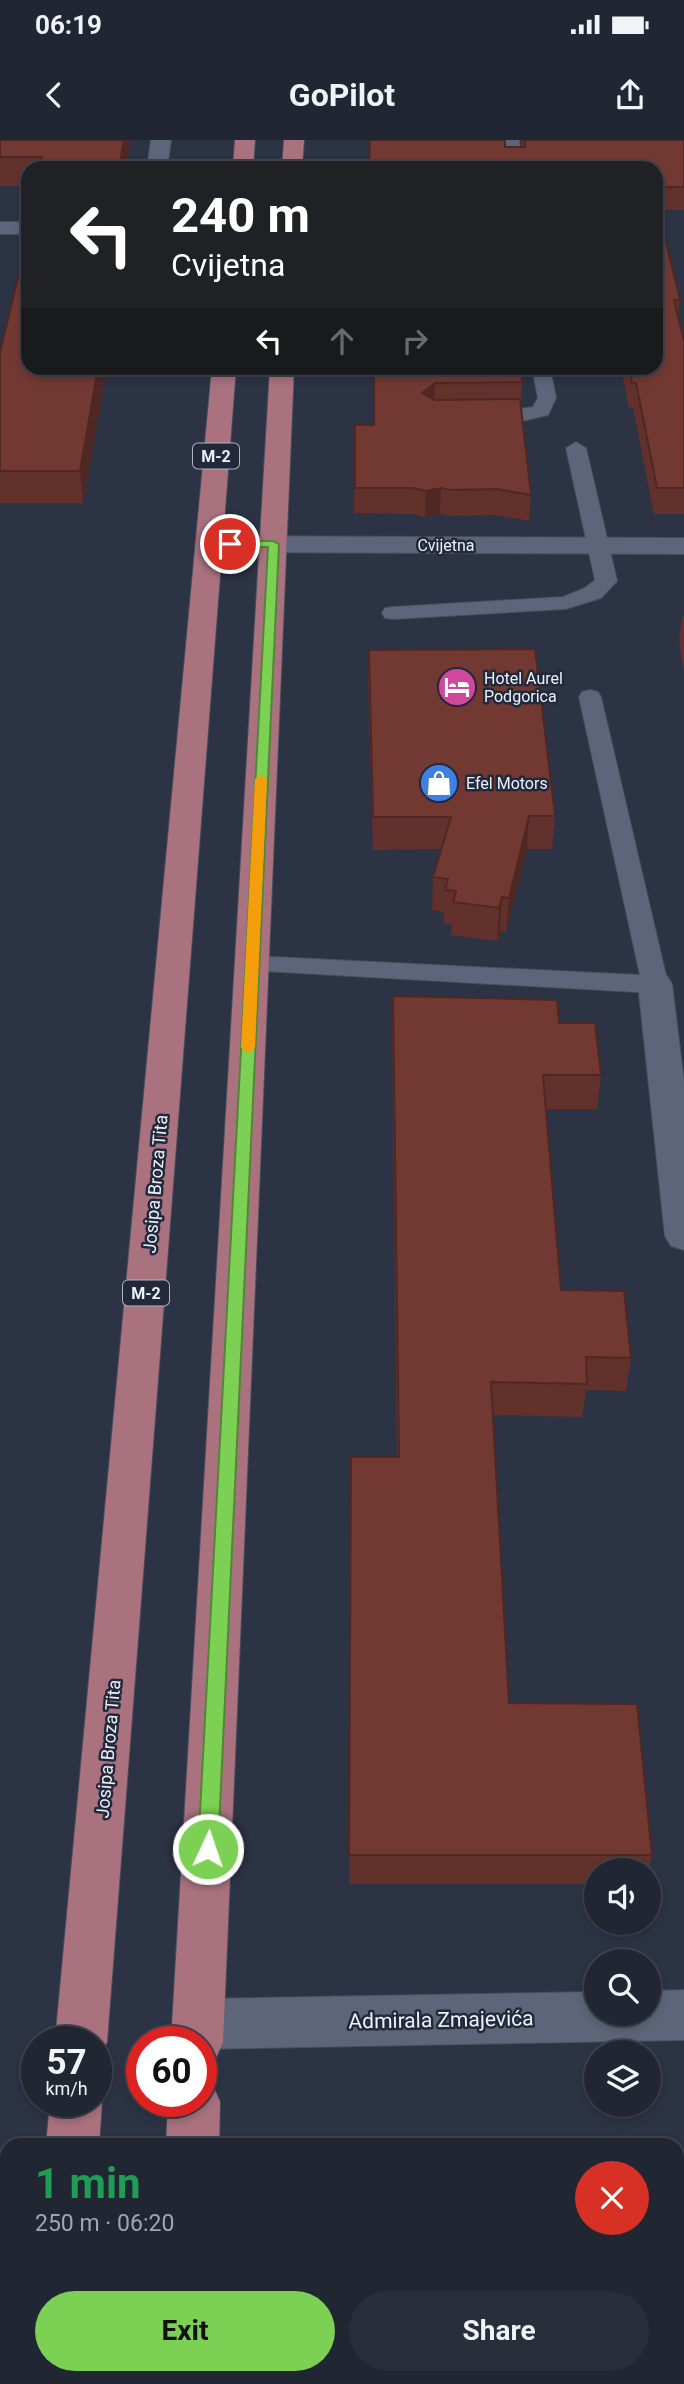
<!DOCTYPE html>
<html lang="en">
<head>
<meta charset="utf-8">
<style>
  :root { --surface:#212633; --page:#292e3b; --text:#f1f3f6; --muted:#a2a5ac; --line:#3e434e; --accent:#7cd155 }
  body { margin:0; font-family:Roboto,sans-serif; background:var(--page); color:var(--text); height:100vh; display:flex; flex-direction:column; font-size:26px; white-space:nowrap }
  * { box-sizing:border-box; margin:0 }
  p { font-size:23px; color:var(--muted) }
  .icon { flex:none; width:38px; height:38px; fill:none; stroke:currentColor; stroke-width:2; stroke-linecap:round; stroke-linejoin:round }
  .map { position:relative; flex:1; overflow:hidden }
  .side { position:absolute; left:0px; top:1998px; width:684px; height:247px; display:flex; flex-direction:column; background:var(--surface); border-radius:21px 21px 0 0; box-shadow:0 4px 10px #0003,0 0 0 2px var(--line) }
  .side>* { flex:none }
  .hud { position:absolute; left:21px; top:21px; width:642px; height:214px; border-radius:21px; box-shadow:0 4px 10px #0003,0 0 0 2px var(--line); background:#202124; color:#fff; overflow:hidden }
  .fabs { position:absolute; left:584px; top:1718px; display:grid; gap:14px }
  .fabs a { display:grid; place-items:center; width:77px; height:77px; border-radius:50%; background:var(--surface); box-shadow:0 4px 10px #0003,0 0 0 2px var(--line); font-size:35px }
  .speed { position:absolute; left:21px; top:1886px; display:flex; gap:14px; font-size:35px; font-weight:700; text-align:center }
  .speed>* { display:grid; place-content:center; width:91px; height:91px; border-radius:50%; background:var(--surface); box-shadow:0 4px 10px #0003,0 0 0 2px var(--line); line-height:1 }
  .speed small { font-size:18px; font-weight:400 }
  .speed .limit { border:10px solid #d22; background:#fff; color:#111 }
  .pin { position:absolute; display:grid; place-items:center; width:60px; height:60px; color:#fff; margin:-30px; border:4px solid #fff; border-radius:50%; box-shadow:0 2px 7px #0007 }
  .me { position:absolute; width:77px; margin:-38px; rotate:3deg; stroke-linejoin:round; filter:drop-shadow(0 0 5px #0008) }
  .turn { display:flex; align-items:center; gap:24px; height:147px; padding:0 35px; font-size:32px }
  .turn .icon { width:91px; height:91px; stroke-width:2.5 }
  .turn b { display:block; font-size:49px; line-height:60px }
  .lanes { display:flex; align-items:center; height:66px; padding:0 35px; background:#0003; justify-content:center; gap:35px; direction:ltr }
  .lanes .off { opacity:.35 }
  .round { display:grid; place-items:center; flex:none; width:74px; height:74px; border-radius:37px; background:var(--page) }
  .overview { display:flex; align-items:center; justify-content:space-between; height:119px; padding:0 35px }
  h1 { font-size:42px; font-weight:700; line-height:52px; color:#1e9e55 }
  .primary-button { display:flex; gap:14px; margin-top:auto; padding:14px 35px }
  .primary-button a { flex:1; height:80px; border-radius:42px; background:var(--accent); color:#111; font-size:28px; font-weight:700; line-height:80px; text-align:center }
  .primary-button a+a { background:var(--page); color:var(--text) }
  .status { display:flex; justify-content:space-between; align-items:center; height:49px; padding:0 35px; background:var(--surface); direction:ltr }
  .status svg { height:19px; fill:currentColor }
  header { display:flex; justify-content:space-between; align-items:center; height:91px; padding:0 35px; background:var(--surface); font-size:32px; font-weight:700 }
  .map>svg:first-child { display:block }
</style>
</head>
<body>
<div class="status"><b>06:19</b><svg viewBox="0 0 49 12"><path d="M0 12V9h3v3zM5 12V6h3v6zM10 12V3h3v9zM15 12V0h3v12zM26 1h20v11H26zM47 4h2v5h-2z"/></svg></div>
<header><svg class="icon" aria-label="back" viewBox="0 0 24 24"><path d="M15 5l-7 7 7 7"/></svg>GoPilot<svg class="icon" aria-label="share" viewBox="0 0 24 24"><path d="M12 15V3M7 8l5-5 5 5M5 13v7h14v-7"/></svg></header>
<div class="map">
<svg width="684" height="2244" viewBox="0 0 684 2244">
  <rect width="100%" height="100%" fill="#2c3344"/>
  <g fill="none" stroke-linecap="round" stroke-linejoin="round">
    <g stroke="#484e5d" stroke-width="2">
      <g id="service">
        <polygon points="503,0 519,0 522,28 506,28"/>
        <path d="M532,228H550L556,258L548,275L518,282L476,280L473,276L476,272C495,267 514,271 533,267L538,258Z"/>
        <polygon points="576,302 586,308 617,441 601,458 566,469 393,479 385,478 382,473 385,468 393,467 563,457 585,448 595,440 566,308"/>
        <polygon points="590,550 598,552 601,557 668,844 664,850 655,853 243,830 239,824 243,818 252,816 640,835 579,557 582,552"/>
      </g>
    </g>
    <g stroke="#484e5d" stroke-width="2">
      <g id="minor">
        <polygon points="151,0 171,0 167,28 147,28"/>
        <rect x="0" y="82" width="28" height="12"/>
        <polygon points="208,396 684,398 684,414 208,412 199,410 195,404 199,398"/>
        <polygon points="655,833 667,836 672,844 684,942 684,1110 671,1106 665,1096 638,844 643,836"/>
        <polygon points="684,1850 684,1900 201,1909 201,1902 180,1902 173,1884 180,1866 198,1859 597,1852 597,1874 649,1874 649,1851"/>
      </g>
    </g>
    <g stroke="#484e5d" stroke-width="2">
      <g id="primary">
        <polygon points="235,0 255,0 253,28 233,28"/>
        <polygon points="284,0 304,0 302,28 282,28"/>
        <polygon points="212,228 236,228 107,1902 96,1921 96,1902 55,1902"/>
        <polygon points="270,228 294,228 223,1902 215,1920 201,1926 201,1902 171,1902"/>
        <polygon points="201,1939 212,1944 220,1962 219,2006 166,2006 168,1962 201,1962"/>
        <polygon points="96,1948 102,1962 99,2006 46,2006 50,1962 96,1962"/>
        <rect x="24" y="2238" width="56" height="6"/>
        <polygon points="153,2238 209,2238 208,2244 152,2244"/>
      </g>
    </g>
    <use href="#service" fill="#5d6679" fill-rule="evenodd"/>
    <use href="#minor" fill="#5d6679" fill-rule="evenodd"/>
    <use href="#primary" fill="#a9727e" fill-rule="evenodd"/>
  </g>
  <g fill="#62312b">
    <polygon points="0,0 130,0 126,28 28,28 28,46 0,46"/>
    <polygon points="521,0 684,0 684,70 658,70 680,160 678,176 684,201 684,374 654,374 633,268 629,268 621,228 656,228 656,28 505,7 522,7"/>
    <polygon points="0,212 107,228 83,363 0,363"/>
    <polygon points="374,228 522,242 521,264 531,355 529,381 495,375 450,376 440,374 425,377 412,374 354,373 355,285 373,285"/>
    <polygon points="682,477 684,477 684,533 679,500"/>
    <polygon points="369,510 555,676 552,709 527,709 506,792 500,791 497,801 451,795 452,784 443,783 444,772 432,770 433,737 442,709 373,710 368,542"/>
    <polygon points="393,856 559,883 601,935 597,969 546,969 561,1150 631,1218 626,1251 586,1250 582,1277 493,1275 509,1563 652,1715 648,1731 597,1731 597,1744 349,1744 351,1317 397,1317 392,890"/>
  </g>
  <g fill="#502823">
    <polygon points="124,0 130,0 126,28 120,28 120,23"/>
    <polygon points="98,228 107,228 83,363 80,331"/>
    <polygon points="435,243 434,268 422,253"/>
    <polygon points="441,348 440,374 425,377 426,351"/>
    <polygon points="529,676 527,709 506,792 509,758"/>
    <polygon points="502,757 500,791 497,801 499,768"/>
  </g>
  <g fill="#723932" stroke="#502823" stroke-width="2">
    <polygon points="0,0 124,0 120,23 40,24 42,17 0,17"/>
    <polygon points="370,0 505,0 505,7 525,7 525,0 684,0 684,47 656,47 656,28 369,28"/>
    <polygon points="656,61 680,160 674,160 684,201 684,348 657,348 636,243 632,243 629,228 656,228"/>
    <polygon points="22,122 28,122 28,228 98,228 80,331 0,331 0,212"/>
    <polygon points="374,228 521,228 522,242 435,243 422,253 435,260 520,259 531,355 497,349 451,350 441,348 426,351 413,348 355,348 355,285 374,285"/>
    <polygon points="535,509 555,676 529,676 509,758 502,757 499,768 453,762 456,751 445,750 448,739 433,737 451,677 373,677 369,510"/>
    <polygon points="393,856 557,860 559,883 595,883 601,935 543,935 561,1150 624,1151 631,1218 586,1217 587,1244 491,1242 509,1563 637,1564 652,1715 349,1715 351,1317 399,1317"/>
    <polygon points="677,2146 684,2146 684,2244 408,2244 408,2238 677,2238"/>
  </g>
  <polygon fill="#7cd155" stroke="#518837" stroke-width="2" points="273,401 279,404 218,1709 215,1716 208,1719 201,1716 198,1709 268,407 230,407 224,404 230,401"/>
  <polygon fill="#f59e0b" points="261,635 267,639 255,908 248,913 241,908 255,639"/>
  <defs>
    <g id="hotel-disc" transform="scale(2.0125)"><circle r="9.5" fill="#d1479c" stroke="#22293a"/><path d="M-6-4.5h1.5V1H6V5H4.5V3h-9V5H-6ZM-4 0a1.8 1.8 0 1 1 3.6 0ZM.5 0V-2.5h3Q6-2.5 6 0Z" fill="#fff"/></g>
    <g id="shop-disc" transform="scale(2.0125)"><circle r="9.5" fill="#3f7fe0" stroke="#22293a"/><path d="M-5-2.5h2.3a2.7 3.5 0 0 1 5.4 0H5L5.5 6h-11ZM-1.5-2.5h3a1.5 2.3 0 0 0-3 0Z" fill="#fff"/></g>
  </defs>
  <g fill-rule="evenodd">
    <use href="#hotel-disc" x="457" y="547"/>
    <use href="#shop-disc" x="439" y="643"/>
  </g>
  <g text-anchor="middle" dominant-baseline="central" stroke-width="5" stroke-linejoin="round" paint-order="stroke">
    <g fill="#22293a" stroke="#afb5c2" stroke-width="2">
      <rect x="193" y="303.5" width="46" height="25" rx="5"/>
      <rect x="123" y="1140.5" width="46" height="25" rx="5"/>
    </g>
    <g font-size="16" font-weight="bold" fill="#ecf1fd">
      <text x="216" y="316">M-2</text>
      <text x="146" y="1153">M-2</text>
    </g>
    <g font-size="16" fill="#ecf1fd" stroke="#22293a">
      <text x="446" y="405">Cvijetna</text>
    </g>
    <g font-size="16" fill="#ecf1fd" stroke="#22293a" text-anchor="start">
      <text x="484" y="538">Hotel Aurel<tspan x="484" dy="18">Podgorica</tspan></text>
      <text x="466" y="643">Efel Motors</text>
    </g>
    <g font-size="18" fill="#ecf1fd" stroke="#22293a">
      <text transform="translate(155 1044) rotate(-85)">Josipa Broza Tita</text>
      <text transform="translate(108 1609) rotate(-85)">Josipa Broza Tita</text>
    </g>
    <g font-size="21" fill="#ecf1fd" stroke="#22293a">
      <text transform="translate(441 1880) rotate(-1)">Admirala Zmajevića</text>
    </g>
  </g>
</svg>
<div class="fabs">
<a><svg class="icon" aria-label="sound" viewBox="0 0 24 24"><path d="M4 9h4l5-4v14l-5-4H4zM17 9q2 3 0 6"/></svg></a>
<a><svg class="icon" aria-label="search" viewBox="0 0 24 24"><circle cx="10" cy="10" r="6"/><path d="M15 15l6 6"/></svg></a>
<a><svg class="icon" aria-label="layers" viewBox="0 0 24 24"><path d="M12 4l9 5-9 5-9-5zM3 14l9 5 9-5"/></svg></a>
</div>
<div class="speed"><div>57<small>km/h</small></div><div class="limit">60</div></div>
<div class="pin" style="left:230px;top:404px;background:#d93025"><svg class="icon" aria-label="arrive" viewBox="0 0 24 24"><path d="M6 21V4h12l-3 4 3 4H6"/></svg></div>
<svg class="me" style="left:208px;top:1709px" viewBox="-20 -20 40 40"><circle r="17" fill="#7cd155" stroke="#fff" stroke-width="3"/><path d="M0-11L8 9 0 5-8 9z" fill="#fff"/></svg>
<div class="hud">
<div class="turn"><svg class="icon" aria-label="left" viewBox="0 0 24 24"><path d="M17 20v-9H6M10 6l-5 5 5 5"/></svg><div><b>240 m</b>Cvijetna</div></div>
<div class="lanes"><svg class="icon" aria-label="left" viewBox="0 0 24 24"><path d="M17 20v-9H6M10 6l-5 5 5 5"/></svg><svg class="icon off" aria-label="ahead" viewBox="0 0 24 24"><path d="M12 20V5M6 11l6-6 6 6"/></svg><svg class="icon off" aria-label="right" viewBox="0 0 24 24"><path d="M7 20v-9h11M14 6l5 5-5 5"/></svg></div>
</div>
<section class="side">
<div class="overview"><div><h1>1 min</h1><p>250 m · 06:20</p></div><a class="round" style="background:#d93025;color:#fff"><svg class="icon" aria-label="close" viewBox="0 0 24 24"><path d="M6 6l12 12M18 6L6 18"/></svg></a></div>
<div class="primary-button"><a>Exit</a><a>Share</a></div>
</section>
</div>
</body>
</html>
